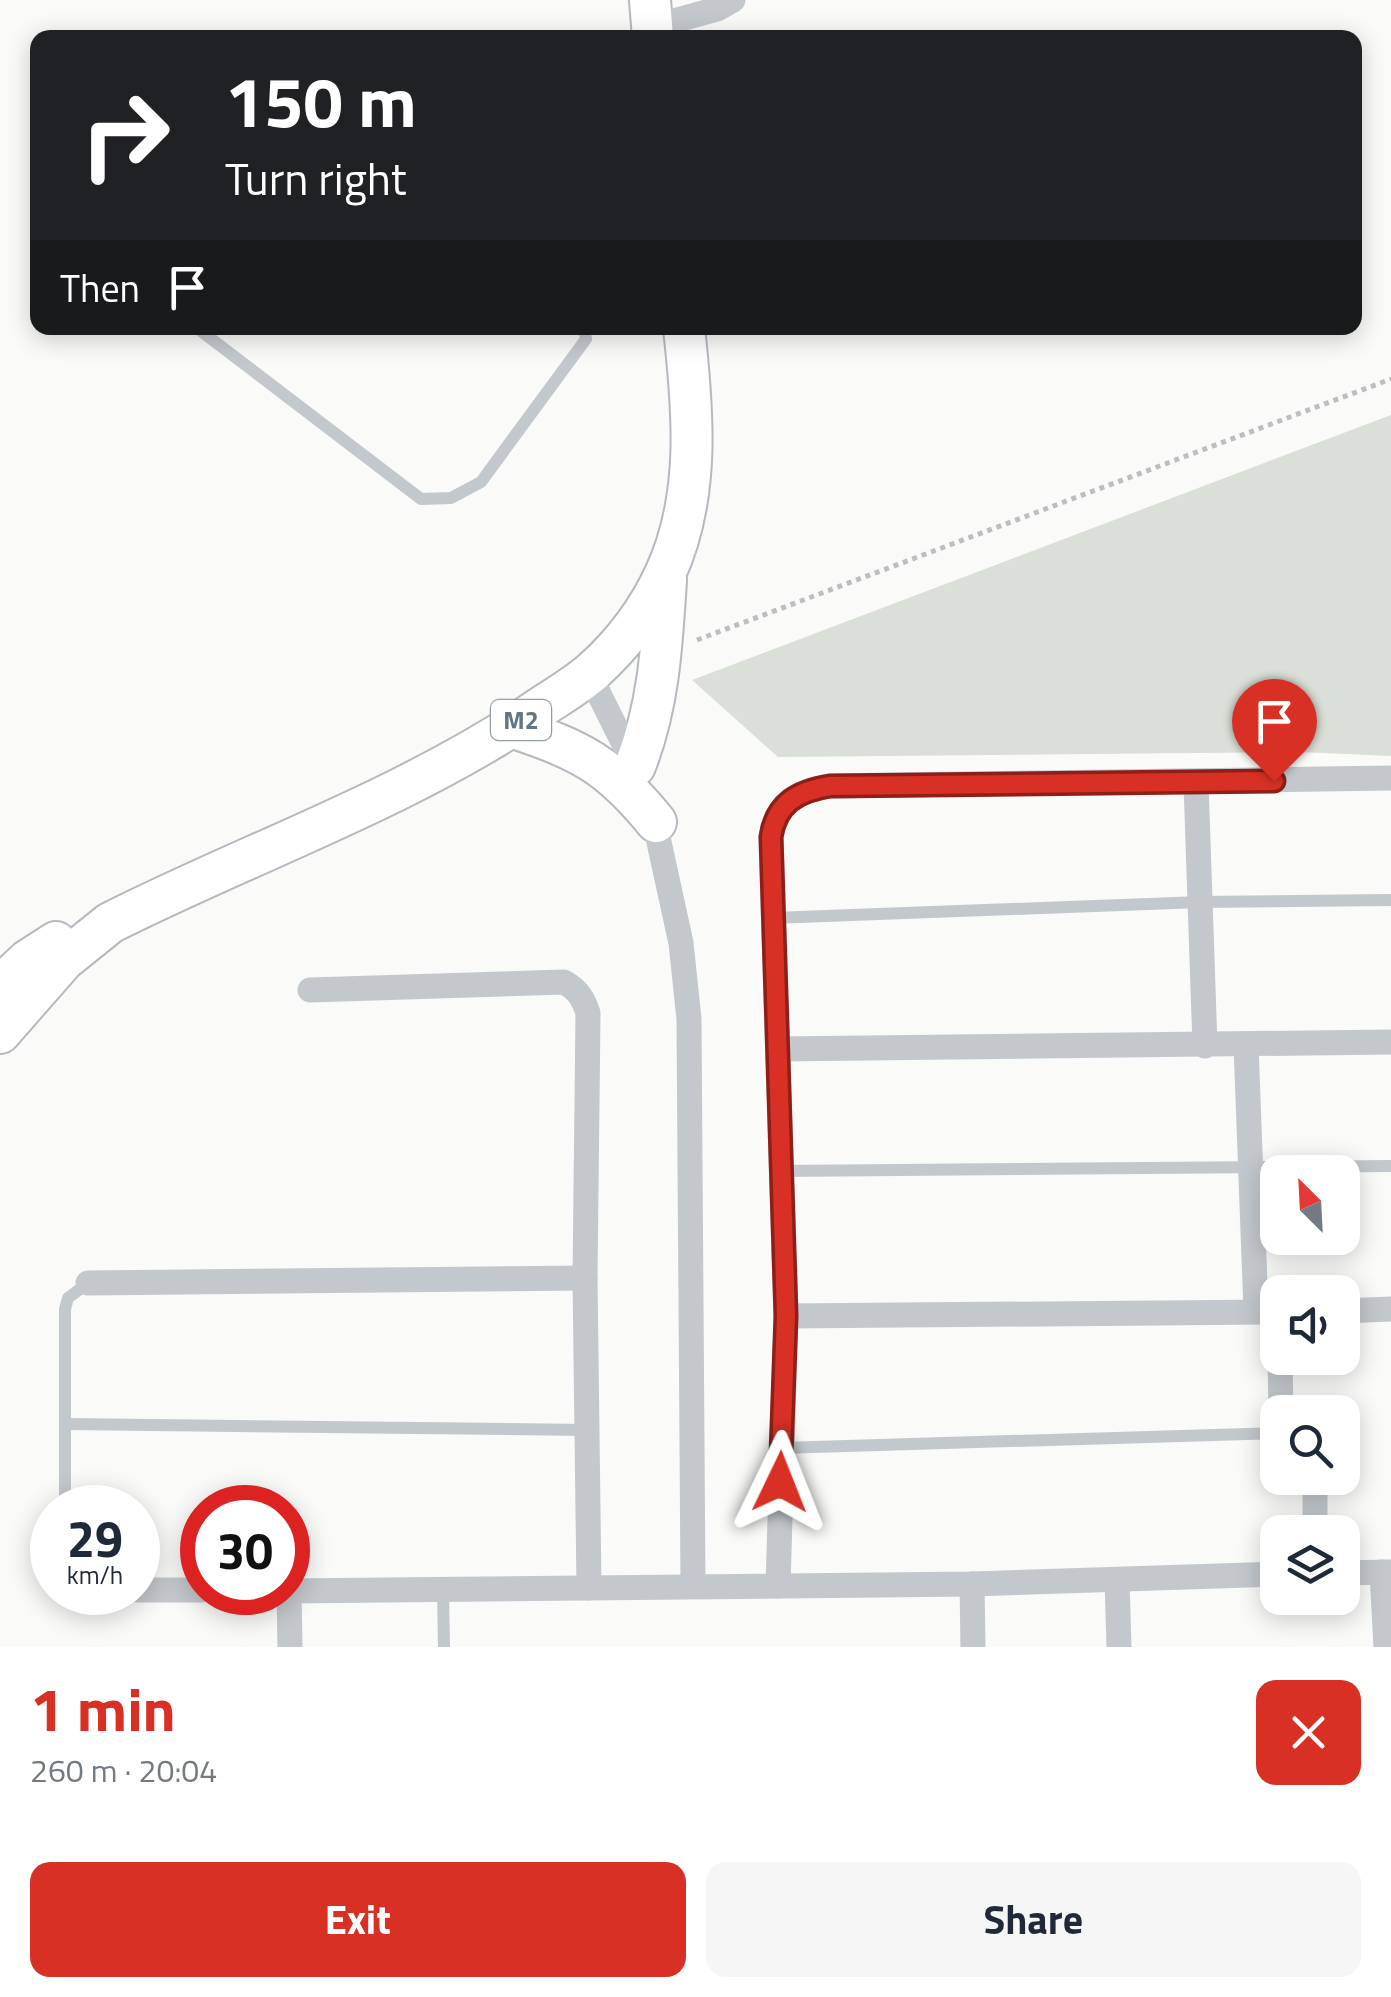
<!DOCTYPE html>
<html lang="en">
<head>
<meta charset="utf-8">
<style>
  :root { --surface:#fff; --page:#f6f6f7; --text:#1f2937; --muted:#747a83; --accent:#d93025 }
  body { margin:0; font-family:"Titillium Web",sans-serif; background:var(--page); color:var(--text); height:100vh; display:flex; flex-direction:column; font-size:38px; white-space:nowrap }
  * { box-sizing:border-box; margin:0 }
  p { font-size:32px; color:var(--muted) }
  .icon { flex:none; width:55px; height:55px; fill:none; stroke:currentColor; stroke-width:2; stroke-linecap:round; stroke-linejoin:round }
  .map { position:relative; height:1647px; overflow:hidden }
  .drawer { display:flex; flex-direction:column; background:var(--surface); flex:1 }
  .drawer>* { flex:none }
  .hud { position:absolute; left:30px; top:30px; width:1332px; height:305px; border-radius:20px; box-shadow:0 5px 25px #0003; background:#202124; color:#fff; overflow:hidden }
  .needle { width:65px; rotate:336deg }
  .fabs { position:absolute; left:1260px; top:1155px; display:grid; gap:20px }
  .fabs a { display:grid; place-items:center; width:100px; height:100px; border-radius:20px; background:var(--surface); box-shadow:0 5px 25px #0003; font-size:50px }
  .speed { position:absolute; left:30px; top:1485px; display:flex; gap:20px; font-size:50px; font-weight:700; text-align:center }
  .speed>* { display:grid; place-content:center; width:130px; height:130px; border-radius:50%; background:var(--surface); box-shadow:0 5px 25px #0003; line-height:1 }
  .speed small { font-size:25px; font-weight:400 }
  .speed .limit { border:15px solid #d22; background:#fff; color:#111 }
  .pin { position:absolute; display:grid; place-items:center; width:85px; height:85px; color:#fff; margin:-102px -42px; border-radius:50% 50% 50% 0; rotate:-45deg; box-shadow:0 0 10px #0007 }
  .pin .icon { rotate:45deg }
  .me { position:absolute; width:110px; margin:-55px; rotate:2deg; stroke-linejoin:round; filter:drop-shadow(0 0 8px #0008) }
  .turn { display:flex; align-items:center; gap:35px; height:210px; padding:0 30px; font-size:45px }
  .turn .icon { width:130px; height:130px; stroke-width:2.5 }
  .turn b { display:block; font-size:70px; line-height:85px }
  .then { display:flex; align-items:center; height:95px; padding:0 30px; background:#0003; gap:20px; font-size:38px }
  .round { display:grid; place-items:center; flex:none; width:105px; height:105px; border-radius:20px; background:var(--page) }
  .summary { display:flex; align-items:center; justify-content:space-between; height:170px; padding:0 30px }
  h1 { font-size:60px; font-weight:700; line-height:75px; color:var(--accent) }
  .cta { display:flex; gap:20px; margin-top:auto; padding:20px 30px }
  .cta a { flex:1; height:115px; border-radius:20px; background:var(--accent); color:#fff; font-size:40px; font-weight:700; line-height:115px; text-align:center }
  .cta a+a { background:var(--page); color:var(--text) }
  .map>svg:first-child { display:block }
</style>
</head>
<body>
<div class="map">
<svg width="1391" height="1647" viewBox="0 0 1391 1647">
  <rect width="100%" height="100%" fill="#fafaf8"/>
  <polygon fill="#dadfd7" points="1391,415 1391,756 1300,752 778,757 692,680"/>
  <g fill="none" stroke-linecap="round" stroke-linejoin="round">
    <g stroke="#b5babe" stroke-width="44">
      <g id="primary">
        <polyline points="650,0 653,38"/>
        <path d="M511,727C580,750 609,764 656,822"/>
        <path d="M635,766C659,705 662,644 666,580"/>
        <polyline points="0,986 28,960 56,942"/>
        <path d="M0,1033L64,960L110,923C249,853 400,801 531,714C551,700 575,687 593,671C624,643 648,611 665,574C701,497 693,409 684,328"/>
      </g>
    </g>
    <polyline stroke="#bbbfc2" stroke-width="5" stroke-dasharray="5 5" stroke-linecap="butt" points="697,640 1391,379"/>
    <g stroke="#c3c8cc" stroke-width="12">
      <polyline points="197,328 421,499 451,498 481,482 586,339 584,328"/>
      <polyline points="773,918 1201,902 1391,900"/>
      <polyline points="779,1171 1391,1166"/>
      <polyline points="67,1424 588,1430"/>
      <polyline points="781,1448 1278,1433"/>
      <polyline points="65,1508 65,1309 68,1298 88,1283"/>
      <polyline points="443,1589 444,1647"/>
    </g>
    <g stroke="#c3c8cc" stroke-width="25">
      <polyline points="652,27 717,9 733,0"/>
      <polyline points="589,674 636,768"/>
      <polyline points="1196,783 1205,1046"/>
      <polyline points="652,810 681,943 689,1019 693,1586"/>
      <path d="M310,990L564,982C578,990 583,998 588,1013L585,1278L589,1588"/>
      <polyline points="1246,1045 1256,1311"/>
      <polyline points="778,1049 1391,1042"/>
      <polyline points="88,1283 585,1278"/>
      <polyline points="1342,1311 1391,1309"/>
      <polyline points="786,1316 1278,1312"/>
      <polyline points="1280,1358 1281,1412"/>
      <polyline points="1315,1532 1315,1478"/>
      <polyline points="1382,1572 1386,1647"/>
      <polyline points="1342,1573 1391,1572"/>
      <polyline points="1117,1580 1119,1647"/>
      <polyline points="972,1584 973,1647"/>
      <path d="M778,1586L786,1316L771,837C776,803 798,791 829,786L1391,778"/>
      <polyline points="138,1590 202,1590"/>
      <polyline points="288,1591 972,1584 1278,1574"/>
      <polyline points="289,1591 290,1647"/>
    </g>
    <use href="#primary" stroke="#fff" stroke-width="40"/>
  </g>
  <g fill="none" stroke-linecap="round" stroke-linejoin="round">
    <g stroke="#8d1f18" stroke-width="25">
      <path id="route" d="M780,1482L786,1316L771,837C776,803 798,791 830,786L1274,781"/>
    </g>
    <use href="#route" stroke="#d93025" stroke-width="18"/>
  </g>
  <g text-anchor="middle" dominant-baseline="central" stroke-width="10" stroke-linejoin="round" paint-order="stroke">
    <rect fill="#fff" stroke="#939fa8" stroke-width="2.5" x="491" y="700" width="60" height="40" rx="8"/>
    <g font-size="25" font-weight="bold" fill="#657683">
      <text x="521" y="720">M2</text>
    </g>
  </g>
</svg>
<div class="fabs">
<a><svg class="needle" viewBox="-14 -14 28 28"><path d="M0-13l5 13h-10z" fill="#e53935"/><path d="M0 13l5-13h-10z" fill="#747a83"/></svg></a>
<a><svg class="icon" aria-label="sound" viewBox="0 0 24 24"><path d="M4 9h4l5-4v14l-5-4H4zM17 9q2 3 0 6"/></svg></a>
<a><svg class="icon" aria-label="search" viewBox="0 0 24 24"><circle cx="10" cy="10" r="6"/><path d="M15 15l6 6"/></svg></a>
<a><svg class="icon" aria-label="layers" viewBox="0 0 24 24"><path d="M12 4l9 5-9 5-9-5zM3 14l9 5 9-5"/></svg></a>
</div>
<div class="speed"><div>29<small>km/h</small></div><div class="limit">30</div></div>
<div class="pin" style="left:1274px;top:781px;background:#d93025"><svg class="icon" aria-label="arrive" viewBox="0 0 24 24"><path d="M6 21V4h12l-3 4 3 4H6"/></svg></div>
<svg class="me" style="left:780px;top:1482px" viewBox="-20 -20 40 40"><path d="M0-17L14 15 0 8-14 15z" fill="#d93025" stroke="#fff" stroke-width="4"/></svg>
<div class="hud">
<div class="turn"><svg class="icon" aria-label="right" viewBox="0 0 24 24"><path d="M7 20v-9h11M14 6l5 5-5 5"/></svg><div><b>150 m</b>Turn right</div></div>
<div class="then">Then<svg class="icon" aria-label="arrive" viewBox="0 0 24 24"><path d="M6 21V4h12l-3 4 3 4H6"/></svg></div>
</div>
</div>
<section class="drawer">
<div class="summary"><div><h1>1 min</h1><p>260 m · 20:04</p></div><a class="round" style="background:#d93025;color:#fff"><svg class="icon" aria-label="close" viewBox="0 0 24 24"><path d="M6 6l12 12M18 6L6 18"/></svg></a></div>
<div class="cta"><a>Exit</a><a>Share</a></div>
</section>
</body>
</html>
